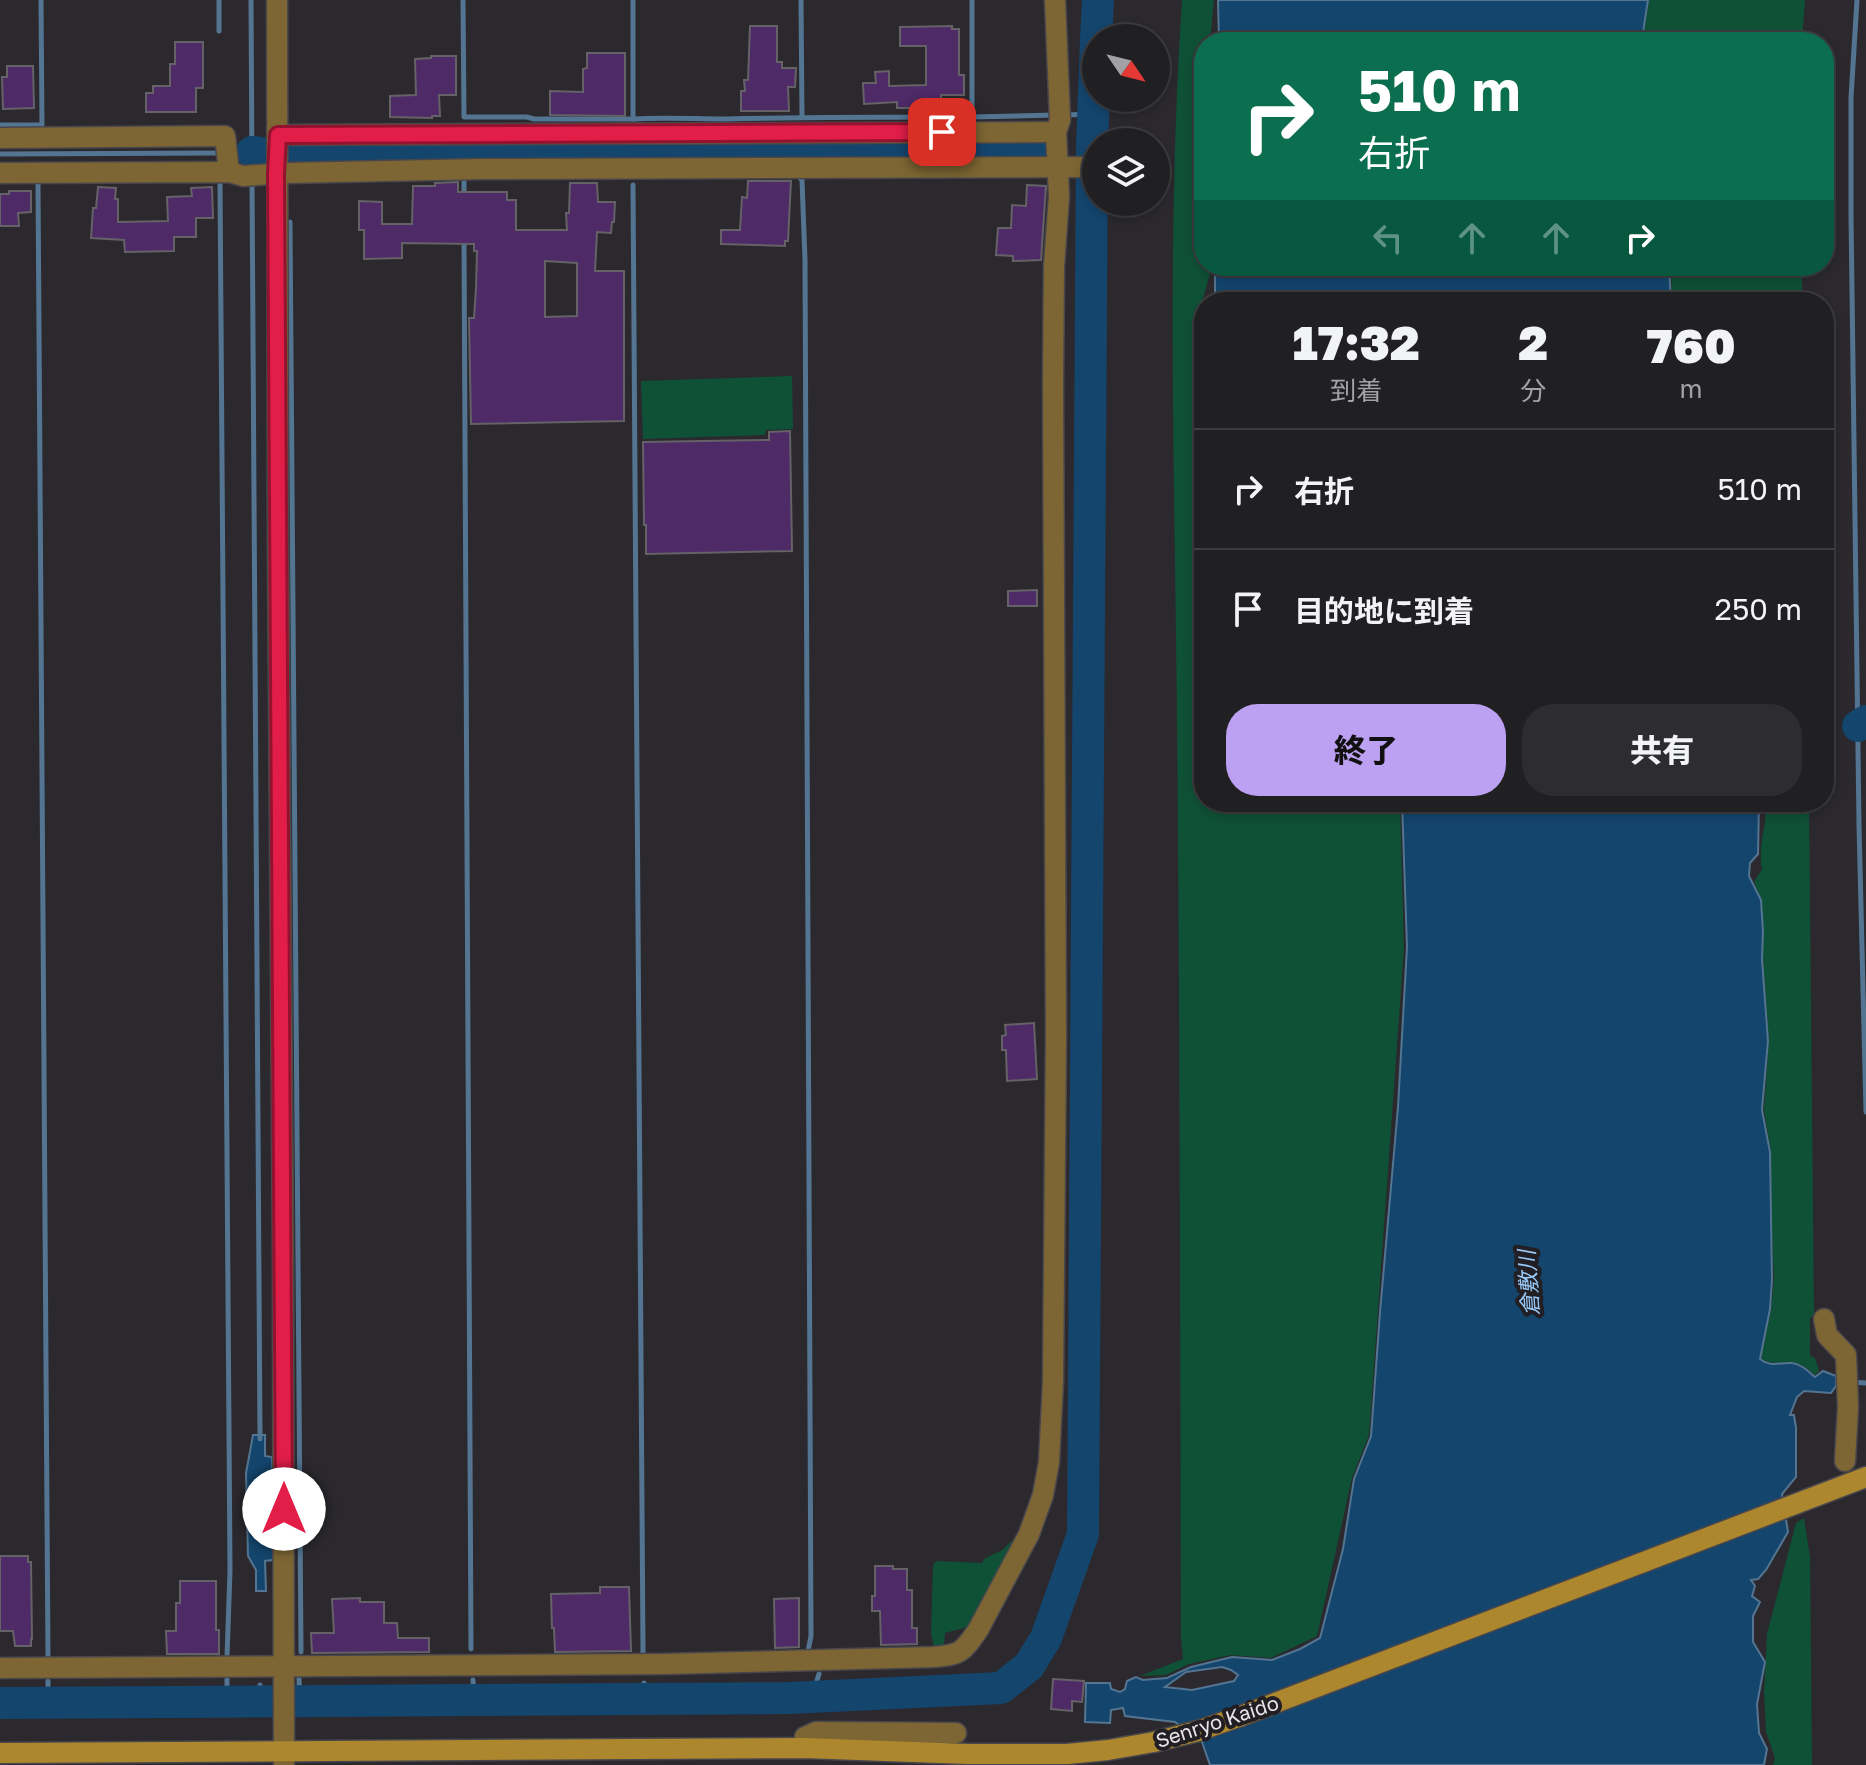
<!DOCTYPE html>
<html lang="ja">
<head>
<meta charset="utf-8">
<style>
  :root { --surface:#201f22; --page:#2d2c2f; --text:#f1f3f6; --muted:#a2a2a5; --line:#3d3d40; --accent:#bca0f2 }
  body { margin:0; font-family:"Golos Text","Noto Sans JP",sans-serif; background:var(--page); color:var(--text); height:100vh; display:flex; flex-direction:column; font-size:30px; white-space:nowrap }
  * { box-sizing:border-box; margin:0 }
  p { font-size:26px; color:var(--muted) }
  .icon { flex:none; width:44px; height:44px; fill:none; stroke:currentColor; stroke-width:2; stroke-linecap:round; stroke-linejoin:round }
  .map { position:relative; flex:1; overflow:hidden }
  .side { position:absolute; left:1194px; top:292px; width:640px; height:520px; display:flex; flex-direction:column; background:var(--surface); border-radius:32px; box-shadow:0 4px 12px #0003,0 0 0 2px var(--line) }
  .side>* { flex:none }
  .banner { position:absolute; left:1194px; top:32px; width:640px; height:244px; border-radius:32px; box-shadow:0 4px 12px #0003,0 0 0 2px var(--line); background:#0b6e4f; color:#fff; overflow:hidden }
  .needle { width:52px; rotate:125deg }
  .tools { position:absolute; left:1082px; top:24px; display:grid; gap:16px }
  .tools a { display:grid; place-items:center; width:88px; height:88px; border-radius:50%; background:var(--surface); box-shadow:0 4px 12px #0003,0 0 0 2px var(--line); font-size:40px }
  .pin { position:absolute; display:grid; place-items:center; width:68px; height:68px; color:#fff; margin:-34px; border-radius:16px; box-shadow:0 4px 12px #0006 }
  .me { position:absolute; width:88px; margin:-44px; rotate:0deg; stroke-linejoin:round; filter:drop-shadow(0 0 6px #0008) }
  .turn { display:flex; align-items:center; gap:28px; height:168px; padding:0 32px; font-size:36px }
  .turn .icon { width:104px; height:104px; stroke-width:2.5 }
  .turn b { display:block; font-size:56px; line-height:68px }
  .lanes { display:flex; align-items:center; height:76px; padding:0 32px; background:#0003; justify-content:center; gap:40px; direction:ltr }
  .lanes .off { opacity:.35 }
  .eta { display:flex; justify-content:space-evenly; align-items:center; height:136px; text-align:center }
  .eta b { font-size:48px; font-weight:800; line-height:56px }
  .primary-button { display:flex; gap:16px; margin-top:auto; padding:16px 32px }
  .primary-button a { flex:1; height:92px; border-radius:32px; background:var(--accent); color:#111; font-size:32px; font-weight:800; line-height:92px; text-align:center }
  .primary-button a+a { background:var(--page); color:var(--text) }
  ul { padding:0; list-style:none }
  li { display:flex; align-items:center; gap:24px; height:120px; padding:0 32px; border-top:2px solid var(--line) }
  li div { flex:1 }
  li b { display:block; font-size:30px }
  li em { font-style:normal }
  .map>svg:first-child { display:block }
</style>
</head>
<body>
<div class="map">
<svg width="1866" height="1765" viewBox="0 0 1866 1765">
  <rect width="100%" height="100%" fill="#2b292e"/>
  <g fill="#0f5137">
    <path d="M1182,0H1214L1210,42H1204V175L1201,222L1204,232V266H1210L1211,270L1200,309L1204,337V802H1400L1404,948L1369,1435L1352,1478L1317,1636L1271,1658L1231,1655L1189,1664L1166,1675L1140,1676L1183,1659L1181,1638C1180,1333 1180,1029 1177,724C1175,483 1166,241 1182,0Z"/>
    <polygon points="1649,0 1805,0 1802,42 1645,42 1643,39"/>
    <polygon points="1671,266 1802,266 1802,302 1672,302"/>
    <polygon points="792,376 793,429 766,430 765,435 643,439 641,381"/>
    <path d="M1764,802H1809L1814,1314L1810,1319V1356L1815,1358L1819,1371L1815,1375C1809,1370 1804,1365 1796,1363C1783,1360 1773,1367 1761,1358L1771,1310L1774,1280L1771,1210V1152L1764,1110L1769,1040L1763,959L1762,901L1754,882L1762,869C1759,852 1762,839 1765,822C1766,816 1764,808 1764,802Z"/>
    <polygon points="1804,1518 1810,1557 1812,1765 1773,1765 1775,1758 1766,1732 1764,1692 1767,1634 1796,1523"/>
    <polygon points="1020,1533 971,1626 945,1633 944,1644 940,1649 934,1647 931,1634 933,1565 936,1561 982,1563 984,1559 1002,1550"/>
  </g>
  <g fill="#14456d" stroke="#537592" stroke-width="2" fill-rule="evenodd">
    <polygon points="1218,0 1648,0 1642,39 1644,42 1219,42"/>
    <polygon points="1215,266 1669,266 1671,302 1215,302"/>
    <path d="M1402,802H1759L1758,854L1750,863L1749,876L1761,900L1763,932L1762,959L1768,1041L1762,1110L1770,1152L1772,1280L1770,1309L1760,1359C1771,1368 1779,1362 1792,1363C1801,1364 1808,1371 1815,1377L1823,1371L1836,1376V1386L1831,1393L1804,1391L1797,1397L1790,1415H1794L1796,1428V1477L1782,1494L1788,1532L1766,1570L1758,1579L1751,1580L1755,1586L1752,1596L1760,1602L1753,1616V1642L1765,1662L1757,1704L1759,1733L1767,1749L1764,1765H1210L1202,1742L1175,1722L1125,1716L1123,1708L1111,1710L1110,1723L1085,1722L1086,1683H1110L1111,1689L1120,1692L1125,1689L1127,1681L1136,1677L1143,1680L1167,1678L1191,1667L1232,1657L1272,1660L1300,1649L1320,1638L1343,1549L1354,1479L1371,1436L1380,1312L1398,1107L1407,947ZM1222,1667L1231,1670L1238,1675L1234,1681L1192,1690L1165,1687L1186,1672Z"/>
    <polygon points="253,1435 265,1435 265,1456 272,1457 273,1496 270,1500 269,1514 273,1518 273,1560 265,1561 266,1591 256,1591 256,1570 248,1556 246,1473"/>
  </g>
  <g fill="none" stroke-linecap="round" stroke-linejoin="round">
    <g stroke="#537592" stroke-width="5">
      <polyline points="251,0 252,171"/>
      <polyline points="463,0 464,117 527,117 534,119 633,119"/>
      <path d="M633,0V119C664,117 695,119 726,119C808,117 890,117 972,117"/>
      <polyline points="801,0 802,117"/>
      <polyline points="972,0 972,117 1054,115"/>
      <polyline points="1857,0 1851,98 1851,214 1859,825 1866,1112"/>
      <polyline points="219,31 219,0"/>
      <polyline points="1064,115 1093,114"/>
      <polyline points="0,125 42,125 41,0"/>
      <polyline points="0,154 219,153"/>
      <polyline points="634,158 634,150"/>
      <polyline points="464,159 464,152"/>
      <polyline points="294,160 294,153"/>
      <polyline points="796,162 804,149"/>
      <polyline points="799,177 802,180 805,260 811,1636 808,1651"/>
      <polyline points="252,181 260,1439"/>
      <polyline points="38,182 48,1660"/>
      <polyline points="220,182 230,1571 227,1657"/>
      <polyline points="633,185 643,1653"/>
      <polyline points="464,197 464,178"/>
      <polyline points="290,222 301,1652"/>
      <polyline points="464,239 471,1649"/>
      <polyline points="1851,1382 1866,1383"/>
      <polyline points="299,1679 300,1701"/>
      <polyline points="473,1680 474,1700"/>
      <polyline points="48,1681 48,1703"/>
      <polyline points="644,1683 644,1699"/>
      <polyline points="260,1685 260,1701"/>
      <polyline points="812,1697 819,1674"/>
      <polyline points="227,1702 227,1678"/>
    </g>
    <g stroke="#14456d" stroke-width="32">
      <polyline points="1096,38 1098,0"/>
      <polyline points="252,152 261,153"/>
      <polyline points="287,153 1047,147"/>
      <polyline points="1858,726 1866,721"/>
      <polyline points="0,1703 789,1698 1001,1688 1029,1666 1046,1638 1083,1534 1092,146 1096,39"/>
    </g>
  </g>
  <g fill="#4e2a67" stroke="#646167" stroke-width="2" fill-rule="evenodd">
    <polygon points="750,26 777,26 777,62 782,62 782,68 796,68 795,87 788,87 789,111 741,111 741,91 745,91 744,80 748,80"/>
    <polygon points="952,26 952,29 959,29 959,75 964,75 964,95 941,95 941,107 928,108 897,108 897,102 864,104 863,83 876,83 875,72 889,71 889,86 926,85 926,46 900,46 900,27"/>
    <polygon points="175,42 203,42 203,88 196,88 196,112 146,112 146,93 153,93 153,86 170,86 170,64 175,64"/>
    <polygon points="587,53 625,53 625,116 550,115 550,91 583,92 583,69 587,68"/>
    <polygon points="431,56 456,56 456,95 439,95 440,116 432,116 432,118 390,117 390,96 416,95 415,59 431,58"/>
    <polygon points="7,66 33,66 34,108 3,109 2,77 7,77"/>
    <polygon points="748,181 791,181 788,241 785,241 785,246 721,244 721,230 740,230 742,197 747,198"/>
    <path d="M458,182V192H507V200H516V230H567L566,213H569L570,183H597L598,202H615L614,222H612L611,233L597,232L595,271H624V421L471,424L469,318H474L476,288L477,251H474V244L402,243V258L364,259V230H359V201L382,202V224H412L413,186H435V183ZM545,261L577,263V316L545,317Z"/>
    <polygon points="1027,185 1046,186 1041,260 1013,261 1013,256 996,255 998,228 1011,228 1012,205 1026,206"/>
    <polygon points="98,187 116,188 115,199 118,199 118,222 168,221 167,197 192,196 191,188 212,187 213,218 196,218 196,237 174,237 174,251 125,252 124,240 91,238 93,208 96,208"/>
    <polygon points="9,191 31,191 31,212 18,213 19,226 0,226 0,194 9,194"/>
    <polygon points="790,431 792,551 646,554 646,525 644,525 643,442 769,440 769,432"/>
    <polygon points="1037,590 1037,606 1008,606 1008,591"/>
    <polygon points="1034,1023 1037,1079 1007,1081 1006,1050 1002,1050 1002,1036 1006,1035 1005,1025"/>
    <polygon points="0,1556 28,1556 28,1562 31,1562 32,1639 31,1639 31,1646 15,1646 13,1631 0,1631"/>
    <polygon points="875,1566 893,1566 893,1569 907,1569 907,1590 912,1590 912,1628 917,1628 917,1644 881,1645 880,1611 872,1611 872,1596 875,1596"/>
    <polygon points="180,1581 216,1581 216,1630 219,1630 219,1654 167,1654 166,1631 176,1631 176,1603 180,1603"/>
    <polygon points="600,1587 629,1587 631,1651 555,1652 554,1628 552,1628 551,1594 600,1593"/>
    <polygon points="360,1598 360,1602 384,1602 384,1623 397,1623 398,1638 429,1638 429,1652 312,1653 311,1633 334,1633 332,1599"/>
    <polygon points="799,1598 799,1647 775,1648 774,1599"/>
    <polygon points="1053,1679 1084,1681 1082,1702 1072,1701 1072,1711 1051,1709"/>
  </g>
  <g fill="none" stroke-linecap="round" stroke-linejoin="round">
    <g stroke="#49474c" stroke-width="23">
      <g id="street">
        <polyline points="277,0 278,537 283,1253 284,1765"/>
        <polyline points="278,135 1056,132"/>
        <polyline points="0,138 225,136 229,172"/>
        <polyline points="0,173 229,172 243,176 287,173 483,169 1096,167"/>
        <polyline points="1824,1319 1827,1335 1846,1355 1848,1407 1845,1461"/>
        <path d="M0,1668L665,1664L933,1657C960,1655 962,1653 978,1630L1029,1534L1043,1495L1049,1462L1053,1382L1056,1037L1053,383L1054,266L1059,196L1056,132L1060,120L1055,0"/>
        <polyline points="804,1748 805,1737 816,1732 956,1733"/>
      </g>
    </g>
    <g stroke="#49474c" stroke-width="23">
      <polyline id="secondary" points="0,1753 804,1748 968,1754 1067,1754 1108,1750 1154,1742 1198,1731 1241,1716 1866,1477"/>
    </g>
    <use href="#street" stroke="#7d6633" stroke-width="20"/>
    <use href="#secondary" stroke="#ac872e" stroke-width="20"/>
  </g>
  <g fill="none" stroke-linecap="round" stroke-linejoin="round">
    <g stroke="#92132f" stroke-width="20">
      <polyline id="route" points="284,1509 276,174 278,135 942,132"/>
    </g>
    <use href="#route" stroke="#e11d48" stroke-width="14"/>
  </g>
  <g text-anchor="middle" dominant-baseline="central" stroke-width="8" stroke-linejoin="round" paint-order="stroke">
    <g font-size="20" fill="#e7e5e9" stroke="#211f24">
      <text transform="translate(1217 1721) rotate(-18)">Senryo Kaido</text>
    </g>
    <g font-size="22" font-style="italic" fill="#98c8f6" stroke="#211f24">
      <text transform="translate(1528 1283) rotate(-94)">倉敷川</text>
    </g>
  </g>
</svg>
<div class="tools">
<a><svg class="needle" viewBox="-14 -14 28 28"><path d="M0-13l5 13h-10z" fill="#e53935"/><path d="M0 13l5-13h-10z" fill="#a2a2a5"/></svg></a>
<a><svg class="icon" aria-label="layers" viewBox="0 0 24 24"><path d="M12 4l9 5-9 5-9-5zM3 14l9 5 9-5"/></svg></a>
</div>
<div class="pin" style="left:942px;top:132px;background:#d93025"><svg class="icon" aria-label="arrive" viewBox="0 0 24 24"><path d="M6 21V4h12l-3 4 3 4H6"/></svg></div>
<svg class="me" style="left:284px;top:1509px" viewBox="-20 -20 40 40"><circle r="19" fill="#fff"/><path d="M0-13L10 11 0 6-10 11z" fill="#e11d48"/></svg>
<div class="banner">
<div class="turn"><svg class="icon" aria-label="right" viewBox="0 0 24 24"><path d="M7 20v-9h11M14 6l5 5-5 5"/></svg><div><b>510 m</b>右折</div></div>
<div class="lanes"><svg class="icon off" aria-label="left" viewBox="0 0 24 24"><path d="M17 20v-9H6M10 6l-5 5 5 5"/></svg><svg class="icon off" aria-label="ahead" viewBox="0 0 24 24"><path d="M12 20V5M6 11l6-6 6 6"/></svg><svg class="icon off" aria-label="ahead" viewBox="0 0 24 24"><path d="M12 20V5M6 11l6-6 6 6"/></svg><svg class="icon" aria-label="right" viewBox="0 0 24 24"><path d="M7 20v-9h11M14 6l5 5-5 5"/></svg></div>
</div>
<section class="side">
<div class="eta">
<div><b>17:32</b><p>到着</p></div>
<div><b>2</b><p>分</p></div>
<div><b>760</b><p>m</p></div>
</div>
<ul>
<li><svg class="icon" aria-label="right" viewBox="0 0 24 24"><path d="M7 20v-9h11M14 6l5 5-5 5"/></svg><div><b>右折</b></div><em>510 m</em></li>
<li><svg class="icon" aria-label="arrive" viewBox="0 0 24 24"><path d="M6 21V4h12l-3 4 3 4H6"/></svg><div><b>目的地に到着</b></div><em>250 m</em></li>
</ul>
<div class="primary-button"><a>終了</a><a>共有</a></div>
</section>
</div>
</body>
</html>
